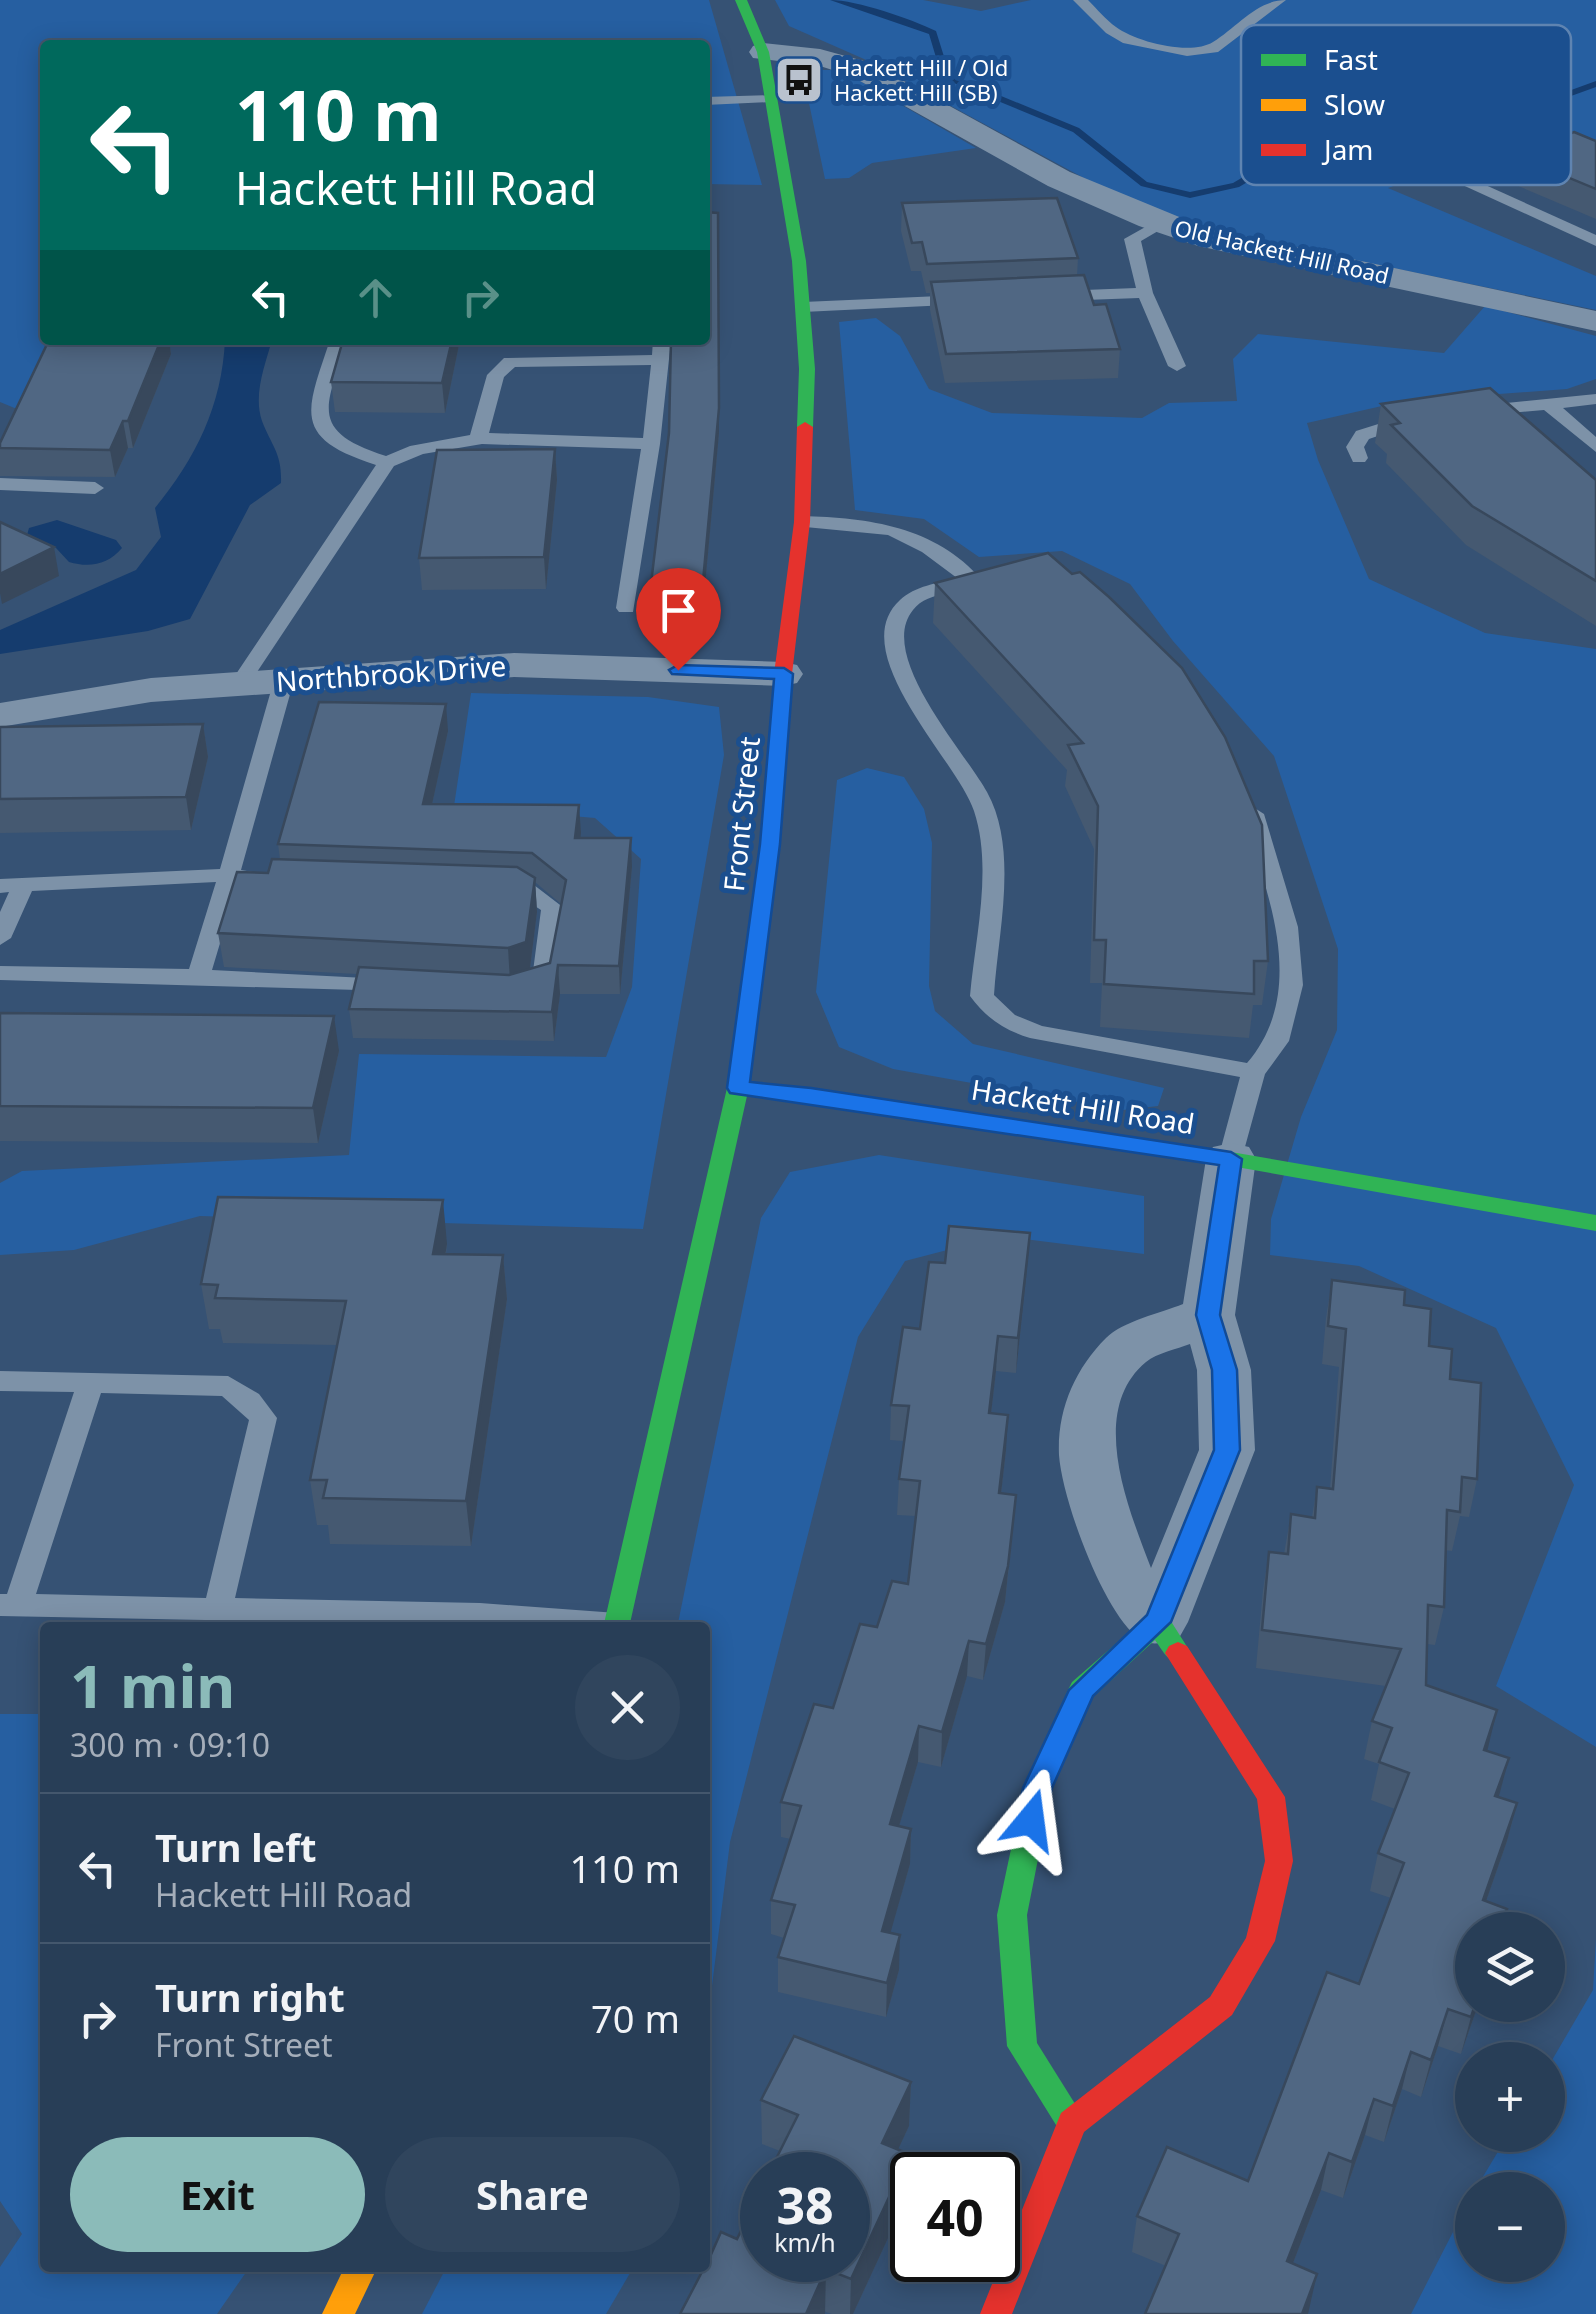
<!DOCTYPE html>
<html lang="en">
<head>
<meta charset="utf-8">
<style>
  :root { --surface:#283e57; --page:#30455d; --text:#f1f3f6; --muted:#a5aeba; --line:#44576d; --accent:#8bbbb9 }
  body { margin:0; font-family:"Noto Sans",sans-serif; background:var(--page); color:var(--text); height:100vh; display:flex; flex-direction:column; font-size:38px; white-space:nowrap }
  * { box-sizing:border-box; margin:0 }
  p { font-size:32px; color:var(--muted) }
  .icon { flex:none; width:55px; height:55px; fill:none; stroke:currentColor; stroke-width:2; stroke-linecap:round; stroke-linejoin:round }
  .map { position:relative; flex:1; overflow:hidden }
  .details { position:absolute; left:40px; top:1622px; width:670px; height:650px; display:flex; flex-direction:column; background:var(--surface); border-radius:10px; box-shadow:0 5px 25px #0003,0 0 0 2px var(--line) }
  .details>* { flex:none }
  .banner { position:absolute; left:40px; top:40px; width:670px; height:305px; border-radius:10px; box-shadow:0 5px 25px #0003,0 0 0 2px var(--line); background:#00695c; color:#fff; overflow:hidden }
  .tools { position:absolute; left:1455px; top:1912px; display:grid; gap:20px }
  .tools a { display:grid; place-items:center; width:110px; height:110px; border-radius:50%; background:var(--surface); box-shadow:0 5px 25px #0003,0 0 0 2px var(--line); font-size:50px }
  .speed { position:absolute; left:740px; top:2152px; display:flex; gap:20px; font-size:50px; font-weight:700; text-align:center }
  .speed>* { display:grid; place-content:center; width:130px; height:130px; border-radius:50%; background:var(--surface); box-shadow:0 5px 25px #0003,0 0 0 2px var(--line); line-height:1 }
  .speed small { font-size:25px; font-weight:400 }
  .speed .limit { border:5px solid #111; border-radius:15px; background:#fff; color:#111 }
  .pin { position:absolute; display:grid; place-items:center; width:85px; height:85px; color:#fff; margin:-102px -42px; border-radius:50% 50% 50% 0; rotate:-45deg; box-shadow:0 0 10px #0007 }
  .pin .icon { rotate:45deg }
  .me { position:absolute; width:110px; margin:-55px; rotate:16deg; stroke-linejoin:round; filter:drop-shadow(0 0 8px #0008) }
  .turn { display:flex; align-items:center; gap:35px; height:210px; padding:0 30px; font-size:45px }
  .turn .icon { width:130px; height:130px; stroke-width:2.5 }
  .turn b { display:block; font-size:70px; line-height:85px }
  .lanes { display:flex; align-items:center; height:95px; padding:0 30px; background:#0003; justify-content:center; gap:50px; direction:ltr }
  .lanes .off { opacity:.35 }
  .round { display:grid; place-items:center; flex:none; width:105px; height:105px; border-radius:52px; background:var(--page) }
  .overview { display:flex; align-items:center; justify-content:space-between; height:170px; padding:0 30px }
  h1 { font-size:60px; font-weight:700; line-height:75px; color:var(--accent) }
  .button { display:flex; gap:20px; margin-top:auto; padding:20px 30px }
  .button a { flex:1; height:115px; border-radius:60px; background:var(--accent); color:#111; font-size:40px; font-weight:700; line-height:115px; text-align:center }
  .button a+a { background:var(--page); color:var(--text) }
  ul { padding:0; list-style:none }
  li { display:flex; align-items:center; gap:30px; height:150px; padding:0 30px; border-top:2px solid var(--line) }
  li div { flex:1 }
  li b { display:block; font-size:38px }
  li em { font-style:normal }
  .map>svg:first-child { display:block }
</style>
</head>
<body>
<div class="map">
<svg width="1596" height="2314" viewBox="0 0 1596 2314">
  <rect width="100%" height="100%" fill="#365274"/>
  <g fill="#265fa1">
    <polygon points="0,0 709,0 762,185 705,184 705,45 45,45 45,340 225,340 225,345 52,345 17,409 0,402"/>
    <polygon points="775,0 923,0 981,11 1031,0 1596,0 1596,156 1527,150 1458,163 1388,188 1596,276 1596,310 1219,232 1119,197 864,59 789,26"/>
    <polygon points="802,70 833,70 855,78 976,148 872,163 849,178 825,179"/>
    <polygon points="1485,306 1596,336 1596,379 1567,389 1404,401 1307,423 1318,460 1369,579 1485,633 1596,649 1596,1747 1496,1686 1574,1485 1496,1328 1359,1266 1270,1255 1271,1219 1301,1117 1337,1030 1338,949 1274,756 1173,641 1130,584 1062,551 979,557 924,519 855,510 839,322 876,318 900,336 929,389 992,413 1142,418 1169,403 1237,401 1233,359 1258,334 1444,353"/>
    <polygon points="471,693 648,697 719,707 724,755 643,1229 200,1216 74,1250 0,1255 0,1183 22,1171 349,1155 359,1054 606,1057 632,987 641,859 595,818 454,806"/>
    <polygon points="867,768 904,777 924,809 932,843 929,986 935,1011 973,1044 1164,1088 1158,1106 1123,1110 893,1069 839,1047 816,992 837,780"/>
    <polygon points="879,1155 1144,1196 1144,1254 1001,1236 905,1261 858,1337 730,1842 705,2042 705,1628 677,1628 761,1218 790,1172"/>
    <polygon points="0,1714 45,1714 45,2268 249,2268 217,2314 0,2314 0,2267 22,2234 0,2201"/>
    <polygon points="1596,1939 1596,2314 1411,2314 1472,2195 1472,2265 1548,2265 1548,2190 1475,2190 1508,2135 1548,2135 1548,2067 1593,1990"/>
    <polygon points="446,2268 633,2268 606,2314 422,2314"/>
  </g>
  <g fill="#153c6e">
    <path d="M225,340H272C265,365 253,395 262,421C272,447 282,453 281,483L250,505L190,619L148,631L0,654V630L136,570L161,537L155,508C196,458 222,405 225,340Z"/>
    <path d="M57,520L116,540L122,548C108,565 89,568 69,562L56,548L27,535L29,528Z"/>
  </g>
  <g fill="none" stroke-linecap="round" stroke-linejoin="round">
    <path fill="#153c6e" fill-rule="evenodd" d="M830,0C857,0 911,19 936,31L946,63L960,79L1079,128L1147,182L1190,192L1233,183L1313,136L1373,118L1503,109L1530,105L1596,81V87L1535,109L1503,115L1377,123L1319,140L1239,187L1190,198L1141,186L1073,132L954,83L938,64L929,34Z"/>
    <g fill="#7d92a8" fill-rule="evenodd">
      <path d="M1073,0H1088C1097,9 1106,20 1116,27C1136,42 1191,56 1213,42C1237,27 1257,0 1286,0L1218,52L1187,56L1123,43L1106,33Z"/>
      <polygon points="776,95 776,101 771,102 705,105 705,97"/>
      <polygon points="1461,174 1596,235 1596,246 1456,182 1453,179"/>
      <polygon points="1156,221 1170,224 1141,241 1153,293 1186,366 1177,371 1168,366 1139,298 1058,301 1050,296 1058,291 1136,288 1124,239"/>
      <polygon points="963,295 969,296 969,304 803,312 795,307 803,302"/>
      <path d="M330,340H348C326,406 307,431 386,456L410,446L470,435L487,375L504,358L652,355L653,340H671L660,444L633,612H619L616,608L641,449L482,444L423,454L394,466L247,687H233L230,683L376,465C291,438 306,412 330,340ZM651,365L643,438L489,433L504,377L515,367Z"/>
      <polygon points="1596,394 1596,404 1563,408 1596,437 1596,452 1544,410 1477,416 1468,411 1477,406"/>
      <polygon points="1407,415 1413,416 1413,424 1369,439 1364,447 1368,458 1365,462 1353,462 1346,447 1356,431"/>
      <polygon points="0,478 95,482 104,488 95,494 0,490"/>
      <path d="M802,516C869,518 935,526 982,580C964,596 929,589 913,610C876,655 965,752 987,792C1019,850 998,932 994,995L1015,1015L1042,1026L1247,1063C1309,991 1268,893 1242,814L1253,807L1264,814L1298,927L1303,985L1289,1041L1265,1074L1240,1165L1231,1167L1218,1159L1240,1077L1030,1038C1004,1030 986,1018 970,996C975,939 993,868 974,811C957,760 843,652 900,600C915,586 938,583 957,578L922,552L888,535L795,526V518Z"/>
      <polygon points="284,674 294,680 241,870 277,876 280,881 269,888 238,883 212,970 385,979 397,986 393,991 0,980 0,966 189,969 216,882 32,891 11,938 0,945 0,912 9,892 0,893 0,879 220,869 274,680"/>
      <polygon points="504,883 534,885 564,908 551,988 529,995 517,988 532,979 541,910 521,897 496,895 493,890 496,885"/>
      <path d="M0,1371L228,1376L259,1394L277,1418L235,1598L480,1603L617,1613L627,1616L632,1624L630,1628L0,1616V1594H7L74,1392L0,1391ZM101,1393L222,1396L249,1420L206,1598L36,1594Z"/>
    </g>
    <g fill="#7d92a8" fill-rule="evenodd">
      <polygon points="763,43 820,49 871,63 1070,172 1206,228 1596,311 1596,331 1198,246 1139,226 1048,186 851,76 820,66 753,58 749,52 753,46"/>
      <polygon points="514,653 783,662 797,665 803,674 797,683 783,686 514,677 151,702 0,727 0,703 151,678"/>
      <path d="M1231,1143L1249,1147L1256,1159L1235,1315L1251,1370L1255,1450L1188,1622L1179,1638C1164,1643 1149,1648 1136,1636C1102,1608 1062,1499 1059,1455C1057,1410 1075,1369 1106,1338C1123,1321 1161,1313 1183,1304L1206,1159L1213,1147ZM1190,1344L1197,1370L1199,1450L1151,1568C1129,1510 1087,1411 1146,1362C1157,1353 1177,1349 1190,1344Z"/>
    </g>
    <g fill="#30b455" fill-rule="evenodd">
      <polygon points="735,0 747,0 769,52 806,261 815,369 813,427 805,432 797,427 799,369 792,261 757,52"/>
      <polygon points="749,997 760,1004 750,1082 811,1088 1231,1152 1596,1215 1596,1231 1231,1166 811,1102 747,1096 629,1628 603,1628 727,1088 738,1004"/>
      <path d="M1158,1612L1167,1615L1191,1653L1187,1660C1169,1666 1165,1654 1155,1640L1093,1697L1052,1788L1027,1915L1037,2043L1087,2123L1083,2133L1072,2137L1061,2133L1007,2046L997,1915L1024,1788L1068,1690L1072,1682L1149,1615Z"/>
    </g>
    <polygon fill="#ff9f0a" fill-rule="evenodd" points="344,2268 377,2268 355,2314 322,2314"/>
    <g fill="#e5322d" fill-rule="evenodd">
      <polygon points="805,422 813,427 810,522 792,674 780,844 760,1004 749,1011 738,1004 760,844 774,674 794,522 797,427"/>
      <polygon points="1178,1642 1187,1646 1285,1797 1293,1861 1275,1941 1232,2015 1084,2132 1012,2314 980,2314 1061,2113 1210,1997 1246,1938 1265,1861 1257,1799 1165,1653 1169,1646"/>
    </g>
  </g>
  <g fill="#455971" fill-rule="evenodd">
    <polygon points="1596,141 1596,219 1509,182 1514,155"/>
    <polygon points="902,203 1078,258 1077,276 1120,349 1118,378 945,383 930,310 930,293 926,293 921,271 911,271 901,231"/>
    <polygon points="49,340 169,340 171,354 133,448 128,448 115,477 0,476 0,443"/>
    <polygon points="343,340 460,340 445,413 335,412 331,382"/>
    <polygon points="1381,404 1596,480 1596,626 1466,545 1386,463 1387,454 1375,443"/>
    <polygon points="669,433 719,433 702,619 651,618 650,592"/>
    <polygon points="555,449 557,480 546,589 422,590 419,558"/>
    <polygon points="1048,553 1268,961 1262,1005 1253,1005 1249,1038 1100,1027 1102,983 1090,983 1094,849 1065,786 1067,770 933,623 935,583"/>
    <polygon points="203,724 208,757 191,830 0,833 0,727"/>
    <path d="M448,731L432,804L579,805L580,838L632,867L620,994H560L554,1041L353,1038L349,1009L357,974L224,967L218,933L280,859L278,844ZM535,882L561,904L550,963L530,969L537,912Z"/>
    <polygon points="0,1013 339,1051 318,1143 0,1141"/>
    <polygon points="447,1244 446,1254 503,1255 507,1299 471,1546 330,1544 328,1525 317,1525 310,1480 337,1345 223,1343 220,1329 209,1329 201,1284"/>
    <polygon points="1027,1268 1016,1373 996,1371 991,1413 1006,1450 1001,1494 1013,1531 1005,1602 983,1680 967,1676 941,1767 918,1762 899,1826 911,1829 910,1864 890,1933 899,1970 886,2017 778,1992 778,1957 784,1938 771,1934 771,1900 791,1839 781,1837 781,1802 877,1627 908,1584 916,1516 897,1515 899,1479 904,1441 890,1440 891,1405 920,1329"/>
    <polygon points="1332,1280 1404,1305 1450,1379 1477,1479 1469,1517 1460,1516 1452,1551 1445,1550 1444,1607 1435,1645 1427,1644 1426,1685 1487,1751 1499,1797 1517,1803 1507,1841 1486,1901 1478,2005 1461,2054 1438,2046 1421,2097 1402,2089 1384,2142 1365,2135 1343,2198 1321,2190 1293,2263 1309,2310 1166,2266 1132,2252 1137,2216 1248,2181 1359,1984 1391,1898 1370,1891 1378,1853 1395,1809 1371,1800 1379,1764 1364,1759 1372,1721 1386,1686 1256,1668 1263,1590 1269,1552 1284,1554 1291,1514 1312,1517 1317,1487 1330,1489 1339,1367 1322,1364 1326,1318"/>
    <polygon points="911,2082 909,2126 898,2149 909,2154 907,2197 853,2314 832,2314 826,2312 737,2239 780,2151 762,2144 761,2100"/>
  </g>
  <g fill="#38485c">
    <polygon points="718,213 719,433 702,619 702,592"/>
    <polygon points="161,340 169,340 171,354 133,448 128,421"/>
    <polygon points="452,340 460,340 445,413 442,383"/>
    <polygon points="123,421 128,448 115,477 110,450"/>
    <polygon points="555,449 557,480 546,589 544,557"/>
    <polygon points="54,547 59,576 2,604 0,593 0,574"/>
    <polygon points="446,704 448,731 426,832 423,804"/>
    <polygon points="203,724 208,757 191,830 186,797"/>
    <polygon points="579,805 581,833 577,867 575,838"/>
    <polygon points="631,838 632,867 620,994 619,966"/>
    <polygon points="535,878 537,912 529,976 510,982 508,948"/>
    <polygon points="558,965 560,994 554,1041 552,1012"/>
    <polygon points="334,1016 339,1051 318,1143 313,1108"/>
    <polygon points="443,1200 447,1244 438,1299 433,1254"/>
    <polygon points="1030,1233 1027,1268 1016,1373 1018,1338"/>
    <polygon points="503,1255 507,1299 471,1546 466,1501"/>
    <polygon points="998,1336 996,1371 987,1448 989,1413"/>
    <polygon points="1008,1415 1006,1450 997,1529 999,1493"/>
    <polygon points="1016,1495 1005,1602 983,1680 986,1644"/>
    <polygon points="969,1641 967,1676 941,1767 942,1732"/>
    <polygon points="1497,1710 1488,1748 1475,1788 1484,1750"/>
    <polygon points="919,1726 918,1762 889,1860 890,1824"/>
    <polygon points="1509,1758 1499,1796 1486,1834 1495,1796"/>
    <polygon points="1517,1803 1507,1841 1476,1930 1483,1900"/>
    <polygon points="911,1829 910,1864 881,1966 882,1931"/>
    <polygon points="900,1935 899,1970 886,2017 887,1983"/>
    <polygon points="1475,2005 1478,2005 1461,2054 1471,2017"/>
    <polygon points="1448,2009 1438,2046 1421,2097 1431,2060"/>
    <polygon points="1411,2052 1402,2089 1384,2142 1393,2106"/>
    <polygon points="911,2082 909,2126 881,2186 882,2143"/>
    <polygon points="1374,2099 1365,2135 1343,2198 1352,2162"/>
    <polygon points="1329,2153 1321,2190 1280,2297 1287,2261"/>
    <polygon points="909,2154 907,2197 853,2314 850,2314 851,2279"/>
    <polygon points="826,2269 825,2314 806,2314"/>
    <polygon points="1317,2274 1308,2314 1302,2314"/>
  </g>
  <g fill="#506783" stroke="#38485c" stroke-width="2.5">
    <polygon points="1574,132 1596,141 1596,189 1514,155"/>
    <polygon points="1057,198 1078,258 927,264 922,242 912,243 902,203"/>
    <polygon points="705,212 718,213 719,408 702,592 650,592 669,433 671,340 705,340"/>
    <polygon points="1084,275 1094,305 1106,304 1120,349 946,354 931,282"/>
    <polygon points="49,340 161,340 128,421 123,421 110,450 0,448 0,443"/>
    <polygon points="343,340 452,340 442,383 331,382"/>
    <polygon points="1490,388 1596,480 1596,581 1472,506 1391,425 1400,423 1381,404"/>
    <polygon points="555,449 544,557 419,558 437,450"/>
    <polygon points="0,522 54,547 0,574"/>
    <polygon points="1048,553 1072,574 1080,572 1109,597 1182,668 1225,737 1262,825 1268,961 1254,961 1254,994 1104,984 1106,940 1094,940 1098,806 1068,745 1083,743 935,583"/>
    <polygon points="319,702 446,704 423,804 579,805 575,838 631,838 619,966 558,965 552,1012 349,1009 359,967 509,975 550,963 566,880 532,853 278,844"/>
    <polygon points="203,724 186,797 0,799 0,727"/>
    <polygon points="272,859 517,867 535,878 526,942 508,948 218,933 237,872 268,873"/>
    <polygon points="0,1013 334,1016 313,1108 0,1106"/>
    <polygon points="218,1197 443,1200 433,1254 503,1255 466,1501 323,1498 327,1480 310,1480 346,1301 215,1298 218,1285 201,1284"/>
    <polygon points="949,1226 1030,1233 1018,1338 998,1336 989,1413 1008,1415 999,1493 1016,1495 1008,1566 986,1644 969,1641 942,1732 919,1726 890,1824 911,1829 882,1931 900,1935 887,1983 778,1957 795,1905 771,1900 801,1806 781,1802 814,1704 833,1708 860,1624 877,1627 892,1581 908,1584 920,1481 899,1479 909,1406 891,1405 903,1327 920,1329 929,1262 945,1263"/>
    <polygon points="1332,1280 1405,1290 1404,1305 1431,1309 1429,1346 1452,1349 1450,1379 1481,1383 1477,1479 1462,1477 1460,1512 1447,1510 1444,1607 1428,1605 1426,1685 1497,1710 1484,1750 1509,1758 1495,1796 1517,1803 1483,1900 1507,1909 1500,1930 1472,1930 1472,2005 1475,2005 1471,2017 1448,2009 1431,2060 1411,2052 1393,2106 1374,2099 1352,2162 1329,2153 1287,2261 1317,2274 1302,2314 1145,2314 1179,2234 1137,2216 1167,2147 1248,2181 1327,1972 1359,1984 1404,1863 1378,1853 1409,1773 1379,1762 1392,1728 1372,1721 1401,1649 1262,1630 1269,1552 1288,1554 1291,1514 1315,1518 1317,1487 1333,1489 1346,1329 1328,1326"/>
    <polygon points="794,2036 911,2082 882,2143 909,2154 851,2279 826,2269 806,2314 680,2314 704,2268 705,2268 721,2232 737,2239 762,2187 762,2260 848,2260 848,2175 768,2175 798,2115 761,2100"/>
  </g>
  <polygon fill="#1a73e8" stroke="#114b97" stroke-width="2.5" points="678,665 784,668 793,674 780,844 750,1082 811,1088 1231,1152 1242,1159 1220,1315 1237,1370 1240,1450 1171,1622 1093,1696 1052,1788 1041,1828 1031,1832 1021,1828 1017,1820 1023,1788 1069,1690 1147,1615 1214,1450 1212,1370 1196,1315 1219,1165 730,1093 727,1088 760,844 774,679 672,674 669,670"/>
  <defs>
    <g id="bus-square" transform="scale(2.5)"><rect x="-9" y="-9" width="18" height="18" rx="4" fill="#b9c2ce" stroke="#1b4f8f"/><path d="M-5-6H5V4H4V6H2V4H-2V6H-4V4H-5ZM-3.5-4V0h7V-4ZM-3.5 1.2v1.5H-2V1.2ZM2 1.2v1.5H3.5V1.2Z" fill="#111"/></g>
  </defs>
  <g fill-rule="evenodd">
    <use href="#bus-square" x="799" y="80"/>
  </g>
  <g text-anchor="middle" dominant-baseline="central" stroke-width="10" stroke-linejoin="round" paint-order="stroke">
    <g font-size="22" fill="#fff" stroke="#1b4f8f" text-anchor="start">
      <text x="834" y="67">Hackett Hill / Old<tspan x="834" dy="25">Hackett Hill (SB)</tspan></text>
    </g>
    <g font-size="22" fill="#fff" stroke="#1b4f8f">
      <text transform="translate(1282 251) rotate(13)">Old Hackett Hill Road</text>
    </g>
    <g font-size="28" fill="#fff" stroke="#1b4f8f">
      <text transform="translate(391 673) rotate(-4)">Northbrook Drive</text>
      <text transform="translate(741 814) rotate(-84)">Front Street</text>
      <text transform="translate(1083 1106) rotate(9)">Hackett Hill Road</text>
    </g>
  </g>
  <rect x="1241" y="25" width="330" height="160" rx="15" fill="#1b4f8f" stroke="#5f84b1" stroke-width="2.5"/>
  <rect x="1261" y="54" width="45" height="12" fill="#30b455"/>
  <rect x="1261" y="99" width="45" height="12" fill="#ff9f0a"/>
  <rect x="1261" y="144" width="45" height="12" fill="#e5322d"/>
  <g font-size="28" fill="#fff">
    <text x="1324" y="70">Fast</text>
    <text x="1324" y="115">Slow</text>
    <text x="1324" y="160">Jam</text>
  </g>
</svg>
<div class="tools">
<a><svg class="icon" aria-label="layers" viewBox="0 0 24 24"><path d="M12 4l9 5-9 5-9-5zM3 14l9 5 9-5"/></svg></a>
<a>+</a>
<a>−</a>
</div>
<div class="speed"><div>38<small>km/h</small></div><div class="limit">40</div></div>
<div class="pin" style="left:678px;top:670px;background:#d93025"><svg class="icon" aria-label="arrive" viewBox="0 0 24 24"><path d="M6 21V4h12l-3 4 3 4H6"/></svg></div>
<svg class="me" style="left:1031px;top:1820px" viewBox="-20 -20 40 40"><path d="M0-17L14 15 0 8-14 15z" fill="#1a73e8" stroke="#fff" stroke-width="4"/></svg>
<div class="banner">
<div class="turn"><svg class="icon" aria-label="left" viewBox="0 0 24 24"><path d="M17 20v-9H6M10 6l-5 5 5 5"/></svg><div><b>110 m</b>Hackett Hill Road</div></div>
<div class="lanes"><svg class="icon" aria-label="left" viewBox="0 0 24 24"><path d="M17 20v-9H6M10 6l-5 5 5 5"/></svg><svg class="icon off" aria-label="ahead" viewBox="0 0 24 24"><path d="M12 20V5M6 11l6-6 6 6"/></svg><svg class="icon off" aria-label="right" viewBox="0 0 24 24"><path d="M7 20v-9h11M14 6l5 5-5 5"/></svg></div>
</div>
<section class="details">
<div class="overview"><div><h1>1 min</h1><p>300 m · 09:10</p></div><a class="round"><svg class="icon" aria-label="close" viewBox="0 0 24 24"><path d="M6 6l12 12M18 6L6 18"/></svg></a></div>
<ul>
<li><svg class="icon" aria-label="left" viewBox="0 0 24 24"><path d="M17 20v-9H6M10 6l-5 5 5 5"/></svg><div><b>Turn left</b><p>Hackett Hill Road</p></div><em>110 m</em></li>
<li><svg class="icon" aria-label="right" viewBox="0 0 24 24"><path d="M7 20v-9h11M14 6l5 5-5 5"/></svg><div><b>Turn right</b><p>Front Street</p></div><em>70 m</em></li>
</ul>
<div class="button"><a>Exit</a><a>Share</a></div>
</section>
</div>
</body>
</html>
